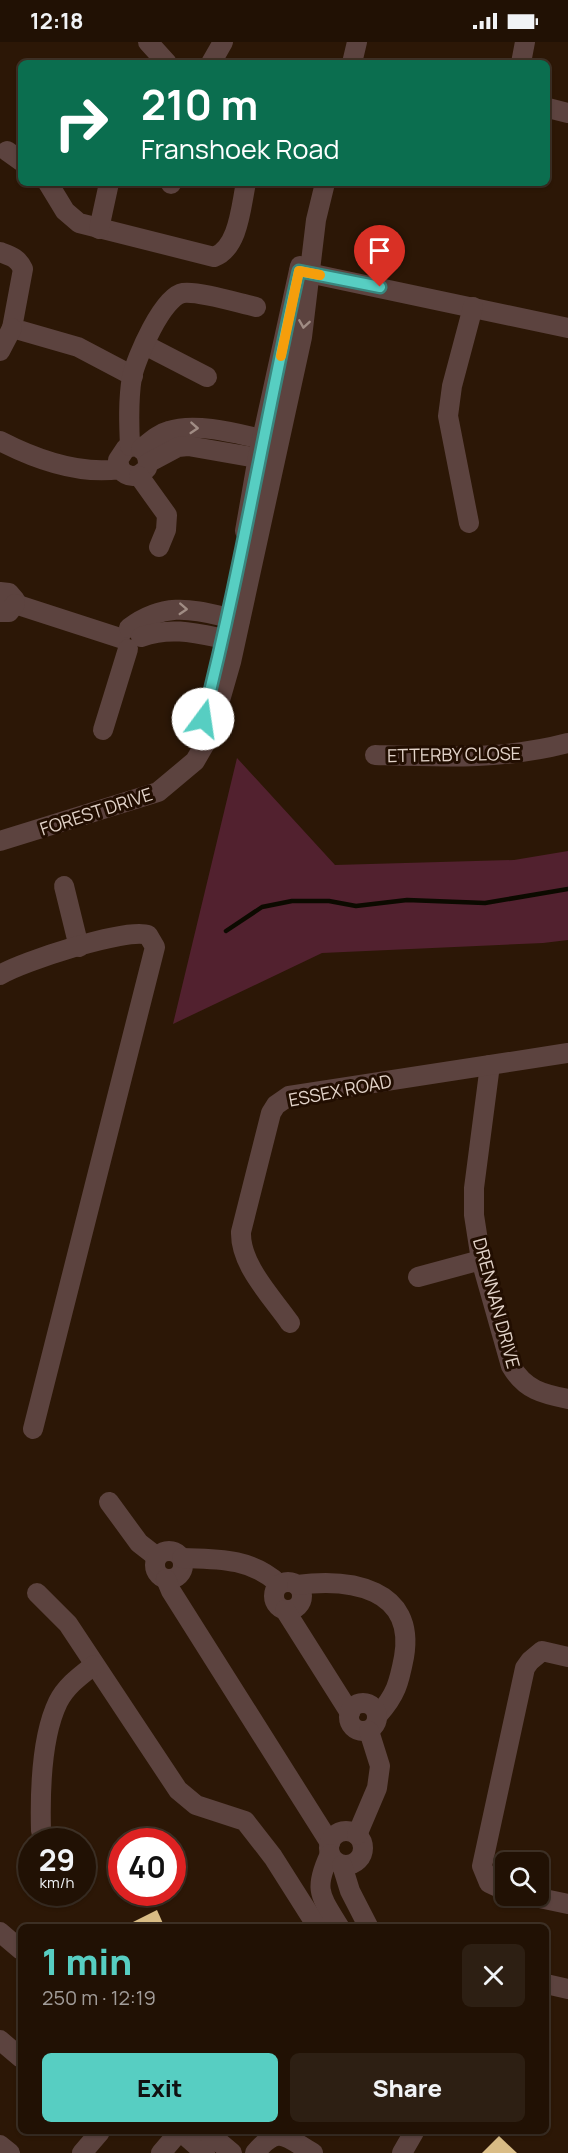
<!DOCTYPE html>
<html lang="en">
<head>
<meta charset="utf-8">
<style>
  :root { --surface:#211104; --page:#2d1f13; --text:#f1f3f6; --muted:#a29d9a; --line:#3e3126; --accent:#57cec2 }
  body { margin:0; font-family:Manrope,sans-serif; background:var(--page); color:var(--text); height:100vh; display:flex; flex-direction:column; font-size:22px; white-space:nowrap }
  * { box-sizing:border-box; margin:0 }
  p { font-size:20px; color:var(--muted) }
  .icon { flex:none; width:33px; height:33px; fill:none; stroke:currentColor; stroke-width:2; stroke-linecap:round; stroke-linejoin:round }
  .map { position:relative; flex:1; overflow:hidden }
  .drawer { position:absolute; left:18px; top:1882px; width:531px; height:210px; display:flex; flex-direction:column; background:var(--surface); border-radius:9px; box-shadow:0 2px 4px #0004,0 0 0 2px var(--line) }
  .drawer>* { flex:none }
  .guide { position:absolute; left:18px; top:18px; width:532px; height:126px; border-radius:9px; box-shadow:0 2px 4px #0004,0 0 0 2px var(--line); background:#0b6e4f; color:#fff; overflow:hidden }
  .buttons { position:absolute; left:495px; top:1810px; display:grid; gap:12px }
  .buttons a { display:grid; place-items:center; width:54px; height:54px; border-radius:9px; background:var(--surface); box-shadow:0 2px 4px #0004,0 0 0 2px var(--line); font-size:30px }
  .speed { position:absolute; left:18px; top:1786px; display:flex; gap:12px; font-size:30px; font-weight:700; text-align:center }
  .speed>* { display:grid; place-content:center; width:78px; height:78px; border-radius:50%; background:var(--surface); box-shadow:0 2px 4px #0004,0 0 0 2px var(--line); line-height:1 }
  .speed small { font-size:15px; font-weight:400 }
  .speed .limit { border:9px solid #d22; background:#fff; color:#111 }
  .pin { position:absolute; display:grid; place-items:center; width:51px; height:51px; color:#fff; margin:-62px -26px; border-radius:50% 50% 50% 0; rotate:-45deg; box-shadow:0 0 6px #0007 }
  .pin .icon { rotate:45deg }
  .me { position:absolute; width:66px; margin:-33px; rotate:14deg; stroke-linejoin:round; filter:drop-shadow(0 0 4px #0008) }
  .turn { display:flex; align-items:center; gap:21px; height:126px; padding:0 24px; font-size:27px }
  .turn .icon { width:78px; height:78px; stroke-width:2.5 }
  .turn b { display:block; font-size:42px; line-height:51px }
  .round { display:grid; place-items:center; flex:none; width:63px; height:63px; border-radius:9px; background:var(--page) }
  .summary { display:flex; align-items:center; justify-content:space-between; height:102px; padding:0 24px }
  h1 { font-size:36px; font-weight:800; line-height:45px; color:var(--accent) }
  .button { display:flex; gap:12px; margin-top:auto; padding:12px 24px }
  .button a { flex:1; height:69px; border-radius:9px; background:var(--accent); color:#111; font-size:24px; font-weight:800; line-height:69px; text-align:center }
  .button a+a { background:var(--page); color:var(--text) }
  .status { display:flex; justify-content:space-between; align-items:center; height:42px; padding:0 30px; background:var(--surface); direction:ltr }
  .status svg { height:16px; fill:currentColor }
  .map>svg:first-child { display:block }
</style>
</head>
<body>
<div class="status"><b>12:18</b><svg viewBox="0 0 49 12"><path d="M0 12V9h3v3zM5 12V6h3v6zM10 12V3h3v9zM15 12V0h3v12zM26 1h20v11H26zM47 4h2v5h-2z"/></svg></div>
<div class="map">
<svg width="568" height="2111" viewBox="0 0 568 2111">
  <rect width="100%" height="100%" fill="#2c1706"/>
  <polygon fill="#52212f" points="237,716 335,823 514,818 568,809 568,898 543,901 322,911 173,982"/>
  <g fill="none" stroke-linecap="round" stroke-linejoin="round">
    <polyline stroke="#0c0a00" stroke-width="4.5" points="226,889 262,865 292,859 329,859 356,864 407,858 485,861 568,847"/>
  </g>
  <g fill="#d9bc85">
    <polygon points="157,1868 165,1886 121,1886"/>
    <polygon points="499,2094 517,2111 482,2111"/>
  </g>
  <g fill="none" stroke-linecap="round" stroke-linejoin="round">
    <g stroke="#5c433f" stroke-width="20">
      <polyline points="148,0 167,21"/>
      <polyline points="211,21 223,0"/>
      <polyline points="352,21 357,0"/>
      <polyline points="521,21 525,0"/>
      <polyline points="548,66 568,71"/>
      <polyline points="7,109 21,119"/>
      <path d="M48,141L65,169L79,181L214,215C239,206 241,163 246,141"/>
      <polyline points="171,141 171,142"/>
      <polyline points="99,187 109,141"/>
      <path d="M0,210C11,214 18,216 23,227L12,286L78,305L133,334"/>
      <polyline points="299,229 568,286"/>
      <polyline points="145,303 207,335"/>
      <polyline points="0,309 12,286"/>
      <path d="M0,399C35,417 80,433 120,427C128,437 139,436 147,426C150,416 146,408 136,404L126,406L118,418L120,427"/>
      <path d="M130,404C129,382 128,358 132,335C136,316 163,254 183,251C200,249 238,261 256,265"/>
      <path d="M141,407C150,400 158,392 169,389C198,379 246,394 275,400"/>
      <polyline points="148,421 178,405 188,404 269,418"/>
      <polyline points="139,434 167,473 166,488 159,505"/>
      <polyline points="469,481 448,374 452,344 473,265"/>
      <polyline points="245,489 258,415 300,224"/>
      <polyline points="0,550 9,551 15,558 15,562"/>
      <polyline points="15,562 120,596"/>
      <polyline points="0,570 9,570 15,562"/>
      <path d="M129,586C168,557 196,569 240,578"/>
      <path d="M141,595C174,583 202,593 235,599"/>
      <polyline points="103,688 128,607"/>
      <path d="M375,713C441,715 504,718 568,701"/>
      <polyline points="0,799 158,750 195,719 210,693 231,620 302,295 316,178 325,141"/>
      <polyline points="64,844 79,905"/>
      <path d="M0,933C21,920 127,885 148,893L155,905L33,1387"/>
      <path d="M490,1023L474,1146V1173L481,1218L511,1324C525,1348 543,1352 568,1357"/>
      <polyline points="418,1235 481,1218"/>
      <path d="M290,1281C272,1255 240,1223 241,1190L271,1071L276,1063L289,1054L568,1011"/>
      <polyline points="109,1460 139,1501 157,1515"/>
      <circle cx="169" cy="1523" r="14"/>
      <path d="M182,1516C218,1517 251,1516 279,1542"/>
      <polyline points="166,1537 171,1549 330,1801"/>
      <circle cx="288" cy="1554" r="14"/>
      <path d="M297,1543C350,1536 416,1546 404,1615C399,1641 396,1653 378,1673"/>
      <polyline points="37,1551 68,1582 178,1748 196,1763 245,1779 273,1815 318,1886"/>
      <polyline points="285,1568 350,1671"/>
      <circle cx="363" cy="1675" r="14"/>
      <path d="M41,1789C40,1751 41,1695 58,1660C66,1644 80,1634 94,1623"/>
      <circle cx="346" cy="1806" r="17"/>
      <polyline points="357,1793 377,1746 380,1724 369,1689"/>
      <path d="M330,1812C313,1848 320,1853 340,1886"/>
      <polyline points="342,1823 350,1849 369,1886"/>
      <polyline points="506,1849 489,1841 482,1824 525,1626 530,1619 542,1609 568,1615"/>
      <polyline points="530,1854 568,1862"/>
      <polyline points="0,1890 21,1908"/>
      <polyline points="546,1942 568,1947"/>
      <polyline points="0,1998 21,2016"/>
      <polyline points="181,2090 205,2111"/>
      <polyline points="207,2090 232,2111"/>
      <polyline points="0,2103 10,2111"/>
      <polyline points="82,2111 100,2090"/>
      <polyline points="161,2111 179,2090"/>
      <path d="M255,2111C279,2082 285,2095 313,2111"/>
      <polyline points="402,2111 414,2090"/>
    </g>
  </g>
  <defs><path id="oneway-chevron" d="M-2-3.5L2.5 0L-2 3.5" fill="none" stroke-width="1.6" stroke-linecap="round" stroke-linejoin="round" transform="scale(1.5)"/></defs>
  <g stroke="#a08c84">
    <use href="#oneway-chevron" transform="translate(304 282) rotate(99)"/>
    <use href="#oneway-chevron" transform="translate(194 386) rotate(4)"/>
    <use href="#oneway-chevron" transform="translate(183 567) rotate(3)"/>
  </g>
  <g fill="none" stroke-linecap="round" stroke-linejoin="round">
    <g stroke="#39867e" stroke-width="15">
      <path id="route" d="M203,677C241,529 265,378 299,229L380,245"/>
    </g>
    <use href="#route" stroke="#57cec2" stroke-width="10"/>
    <polyline stroke="#f59e0b" stroke-width="10" points="281,314 299,229 320,233"/>
  </g>
  <g text-anchor="middle" dominant-baseline="central" stroke-width="6" stroke-linejoin="round" paint-order="stroke">
    <g font-size="18" fill="#e3d4ca" stroke="#220e01">
      <text transform="translate(454 712) rotate(-1)">ETTERBY CLOSE</text>
      <text transform="translate(96 769) rotate(-18)">FOREST DRIVE</text>
      <text transform="translate(340 1048) rotate(-11)">ESSEX ROAD</text>
      <text transform="translate(497 1261) rotate(75)">DRENNAN DRIVE</text>
    </g>
  </g>
</svg>
<div class="buttons">
<a><svg class="icon" aria-label="search" viewBox="0 0 24 24"><circle cx="10" cy="10" r="6"/><path d="M15 15l6 6"/></svg></a>
</div>
<div class="speed"><div>29<small>km/h</small></div><div class="limit">40</div></div>
<div class="pin" style="left:380px;top:245px;background:#d93025"><svg class="icon" aria-label="arrive" viewBox="0 0 24 24"><path d="M6 21V4h12l-3 4 3 4H6"/></svg></div>
<svg class="me" style="left:203px;top:677px" viewBox="-20 -20 40 40"><circle r="19" fill="#fff"/><path d="M0-13L10 11 0 6-10 11z" fill="#57cec2"/></svg>
<div class="guide">
<div class="turn"><svg class="icon" aria-label="right" viewBox="0 0 24 24"><path d="M7 20v-9h11M14 6l5 5-5 5"/></svg><div><b>210 m</b>Franshoek Road</div></div>
</div>
<section class="drawer">
<div class="summary"><div><h1>1 min</h1><p>250 m · 12:19</p></div><a class="round"><svg class="icon" aria-label="close" viewBox="0 0 24 24"><path d="M6 6l12 12M18 6L6 18"/></svg></a></div>
<div class="button"><a>Exit</a><a>Share</a></div>
</section>
</div>
</body>
</html>
